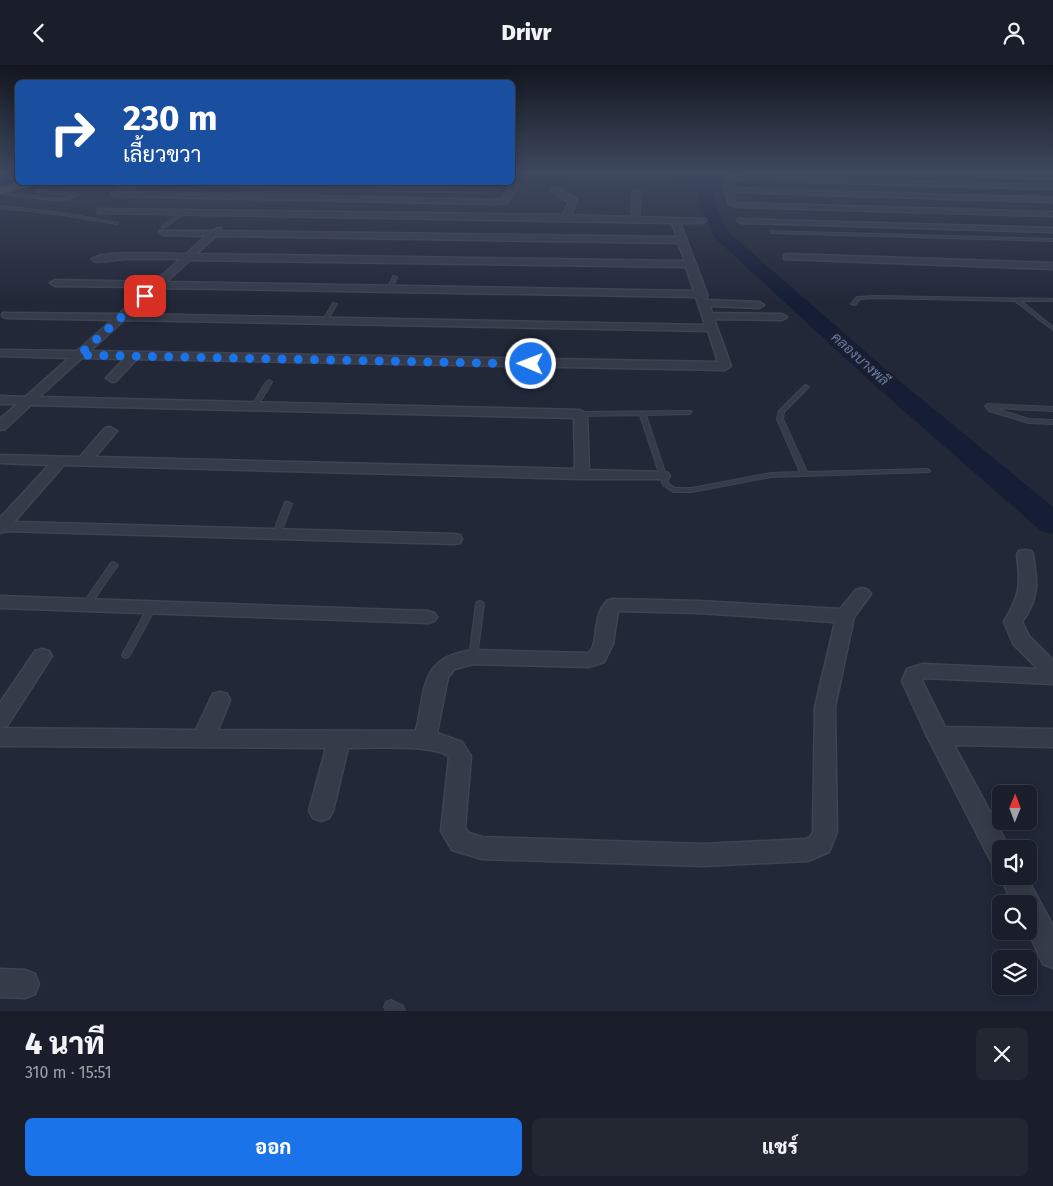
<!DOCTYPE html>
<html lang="th">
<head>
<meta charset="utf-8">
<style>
  :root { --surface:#1a1e2a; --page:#232732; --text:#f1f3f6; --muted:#9fa2a8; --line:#383c47; --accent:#1a73e8 }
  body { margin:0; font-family:"Fira Sans",Sarabun,sans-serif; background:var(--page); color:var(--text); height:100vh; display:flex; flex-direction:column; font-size:19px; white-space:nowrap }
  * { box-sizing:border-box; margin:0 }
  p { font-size:16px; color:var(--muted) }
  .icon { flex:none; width:28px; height:28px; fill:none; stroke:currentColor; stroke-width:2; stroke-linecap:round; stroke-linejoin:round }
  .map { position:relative; height:946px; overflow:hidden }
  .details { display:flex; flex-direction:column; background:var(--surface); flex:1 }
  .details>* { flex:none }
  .top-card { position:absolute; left:15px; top:15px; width:500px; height:105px; border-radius:8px; box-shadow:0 2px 12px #0003,0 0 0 1px var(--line); background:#1a4fa0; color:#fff; overflow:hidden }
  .needle { width:32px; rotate:1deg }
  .controls { position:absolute; left:992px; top:720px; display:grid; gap:10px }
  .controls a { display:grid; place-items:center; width:45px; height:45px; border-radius:8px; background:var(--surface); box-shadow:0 2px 12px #0003,0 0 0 1px var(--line); font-size:25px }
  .pin { position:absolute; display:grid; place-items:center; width:42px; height:42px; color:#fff; margin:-21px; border-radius:10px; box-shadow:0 2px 8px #0006 }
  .me { position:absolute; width:55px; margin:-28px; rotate:271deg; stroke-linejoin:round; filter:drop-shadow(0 0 4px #0008) }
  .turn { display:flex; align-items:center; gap:18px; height:105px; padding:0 25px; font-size:22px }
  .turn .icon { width:65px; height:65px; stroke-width:2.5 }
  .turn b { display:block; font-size:35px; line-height:42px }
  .round { display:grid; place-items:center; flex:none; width:52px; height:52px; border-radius:8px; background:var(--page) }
  .overview { display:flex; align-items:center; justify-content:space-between; height:85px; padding:0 25px }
  h1 { font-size:30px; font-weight:800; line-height:38px }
  .primary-button { display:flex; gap:10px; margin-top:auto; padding:10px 25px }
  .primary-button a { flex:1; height:58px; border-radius:8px; background:var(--accent); color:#fff; font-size:20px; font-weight:800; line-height:58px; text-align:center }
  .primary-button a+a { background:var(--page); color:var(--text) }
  header { display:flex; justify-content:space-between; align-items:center; height:65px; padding:0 25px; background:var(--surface); font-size:22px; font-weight:800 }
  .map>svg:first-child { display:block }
</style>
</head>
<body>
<header><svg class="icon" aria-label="back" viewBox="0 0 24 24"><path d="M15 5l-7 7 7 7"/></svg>Drivr<svg class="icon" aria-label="person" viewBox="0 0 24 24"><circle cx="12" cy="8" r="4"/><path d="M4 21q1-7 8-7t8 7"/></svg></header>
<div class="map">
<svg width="1053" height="946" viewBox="0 0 1053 946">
  <rect width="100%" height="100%" fill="#222838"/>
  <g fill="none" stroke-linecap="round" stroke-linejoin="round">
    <polygon fill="#161e35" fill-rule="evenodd" points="697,106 711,106 715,139 727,166 890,308 1053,442 1053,469 1041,466 872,318 714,172 699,139"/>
    <g stroke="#3f4452" stroke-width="2">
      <g id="lane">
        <polygon points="797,106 1053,113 1053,115 799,107"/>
        <polygon points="512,107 670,112 672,113 670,114 512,109"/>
        <polygon points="0,110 18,112 18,114 0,112"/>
        <polygon points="37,125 78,129 80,130 61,136 0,129 0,127 61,134 73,130 36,127"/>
        <polygon points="0,141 64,148 118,158 116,159 64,150 0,143"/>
        <polygon points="183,146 186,147 164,163 162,163 162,161"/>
        <polygon points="770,166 1053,174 1053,176 771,168"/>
        <polygon points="393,211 397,212 392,224 388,224 388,223"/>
        <polygon points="876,231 1053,234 1053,236 1021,236 1053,262 1053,265 1015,236 876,233 860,234 855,240 851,239 857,232"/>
        <polygon points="333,238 337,239 327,256 323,256 323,255"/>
        <polygon points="269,315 272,317 257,342 254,344 252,343 251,342 266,317"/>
        <polygon points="806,320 809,322 784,347 783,354 807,407 927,404 929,405 930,406 929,407 771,412 692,427 673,427 663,420 640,350 580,351 577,349 580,347 691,346 692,347 689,349 646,350 669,419 675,423 692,423 771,408 800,407 777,354 779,346 804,321"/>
        <polygon points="988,339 1053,342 1053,346 993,343 1029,354 1053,355 1053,359 1029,358 989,346 985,341"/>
        <polygon points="285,437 288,437 292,439 281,468 277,470 274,470 273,468"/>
        <polygon points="114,497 118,500 89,542 83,542 82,540 83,538 111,498"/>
        <polygon points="480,536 483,537 484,539 477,592 476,594 473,595 470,594 469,592 476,539 477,537"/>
        <polygon points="152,539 155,540 156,542 130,590 129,592 126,593 123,592 122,590 148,542 149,540"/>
        <polygon points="391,935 403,941 405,946 386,946 384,942 386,937"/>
      </g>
    </g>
    <g stroke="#3f4452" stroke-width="3">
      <g id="street">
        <polygon points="726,111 1053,120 1053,124 730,115 732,123 1053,133 1053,137 733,127 735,137 738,138 1053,147 1053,151 738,142 728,139 723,113"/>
        <polygon points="133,118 141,118 125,127 495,135 502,134 511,119 518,121 507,138 495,139 115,131 111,129"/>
        <polygon points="189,118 253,118 494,124 498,126 494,128 192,120"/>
        <path d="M552,123H558L576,134L577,136L571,150L631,152L633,127L637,125L641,127L639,152L705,154L706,156L702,158H680L707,229V235L759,237L764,240L759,243L710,241L712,248L782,249L787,252L782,255L714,254L731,301L725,305L137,294L116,316L112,317L106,313L124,294L82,293L39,332L580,345L587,349L589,405L663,407L668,408L670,411L668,414H582L64,400L14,457L454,469L460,470L462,474L460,478L454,479L6,466L0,468V453L49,400L0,398V390L80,392L105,363L110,362L117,366L95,392L575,404L574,353L31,340L5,364L0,365V354L17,339H0V331L25,332L69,293L0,291V285L77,286L112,255L7,253L3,252L2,250L3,248L119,249L148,222L55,221L50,218L55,215L155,217L180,194H126L96,197L92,194C103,185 168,189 186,189L206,171L163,170L159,168L160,166H212L218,163H221V166L677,172L672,158L101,148H98V144L563,150L569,137L552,127ZM216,171L678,178L685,196L196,189ZM190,195L686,202L694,226L166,217ZM160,223L696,232L705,260L131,249ZM124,255L708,266L718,297L90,286Z"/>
        <polygon points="738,154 1053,163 1053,167 741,158 737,156"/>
        <polygon points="787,189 1053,198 1053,204 784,194 784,190"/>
        <path d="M1025,485L1031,486L1033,490C1038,518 1039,533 1022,557L1029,571L1053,595V619L924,613L922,616L945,662L1053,664V682L954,680L1010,784H1001V801L992,798L927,671L902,616L907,604L923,599L1038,604L1014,580L1004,557C1020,529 1021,523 1017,490L1019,486Z"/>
        <path d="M862,523L868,525L871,529L854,552L835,642L837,767L829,787L808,796L703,801L482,794L452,785L441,766L449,692C436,679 368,683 348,683L333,746L329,753L321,756L313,753L309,746L326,683L0,681V638L35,586L42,584L49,586L52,591L7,661L0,663L196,665L213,629L220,627L227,629L230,635L218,665L416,666C426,622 420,592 473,585L588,588C600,580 591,551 607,536L613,534L699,536L840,544L856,525ZM618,546L699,548L835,557L815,642L813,767L811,771L806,774L703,779L482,772L469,768L465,763L471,691L462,677L437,668L448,612L455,604L473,599L589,602L604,597L613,579Z"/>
        <polygon points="0,531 428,546 434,548 437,552 434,556 428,558 0,543"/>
        <polygon points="1001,809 1001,811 1026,811 1053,861 1053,903 1043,899 1028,866 1029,839 1013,839 1000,811"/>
        <polygon points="0,904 25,905 35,909 39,919 35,929 25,933 0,932"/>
      </g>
    </g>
    <g stroke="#3f4452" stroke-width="3">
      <polygon id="primary" points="18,118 33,118 32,120 0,129 0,123"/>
    </g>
    <use href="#lane" fill="#353b49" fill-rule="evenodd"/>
    <use href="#street" fill="#353b49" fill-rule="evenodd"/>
    <use href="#primary" fill="#535969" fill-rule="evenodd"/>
  </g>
  <linearGradient id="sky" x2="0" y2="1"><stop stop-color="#13161f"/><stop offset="0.45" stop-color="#3e485e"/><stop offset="1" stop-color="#3e485e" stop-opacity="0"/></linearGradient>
  <rect width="1053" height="238" fill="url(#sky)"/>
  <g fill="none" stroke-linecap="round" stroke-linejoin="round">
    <polyline stroke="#1a73e8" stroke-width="9" stroke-dasharray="0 16.2" points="145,231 79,290 531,299"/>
  </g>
  <g text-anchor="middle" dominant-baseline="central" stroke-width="5" stroke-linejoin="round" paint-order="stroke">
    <g font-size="14" font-style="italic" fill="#6a7aa4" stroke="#1b202e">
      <text transform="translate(860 294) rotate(42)">คลองบางพลี</text>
    </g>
  </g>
</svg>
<div class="controls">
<a><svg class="needle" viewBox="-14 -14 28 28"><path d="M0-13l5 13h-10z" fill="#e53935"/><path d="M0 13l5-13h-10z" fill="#9fa2a8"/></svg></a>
<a><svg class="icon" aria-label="sound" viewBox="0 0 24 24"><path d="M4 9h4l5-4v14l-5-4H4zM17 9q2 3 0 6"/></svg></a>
<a><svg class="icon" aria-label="search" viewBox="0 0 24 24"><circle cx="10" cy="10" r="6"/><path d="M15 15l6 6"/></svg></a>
<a><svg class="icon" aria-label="layers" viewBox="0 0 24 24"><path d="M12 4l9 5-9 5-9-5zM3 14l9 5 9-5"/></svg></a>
</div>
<div class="pin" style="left:145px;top:231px;background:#d93025"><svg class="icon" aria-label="arrive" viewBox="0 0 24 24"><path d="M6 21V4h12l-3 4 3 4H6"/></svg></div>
<svg class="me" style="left:531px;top:299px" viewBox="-20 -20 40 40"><circle r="17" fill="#1a73e8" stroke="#fff" stroke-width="3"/><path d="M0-11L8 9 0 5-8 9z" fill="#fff"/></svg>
<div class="top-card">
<div class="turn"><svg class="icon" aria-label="right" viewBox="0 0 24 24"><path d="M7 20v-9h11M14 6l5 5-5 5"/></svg><div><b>230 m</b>เลี้ยวขวา</div></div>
</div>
</div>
<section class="details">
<div class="overview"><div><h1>4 นาที</h1><p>310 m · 15:51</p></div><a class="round"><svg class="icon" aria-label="close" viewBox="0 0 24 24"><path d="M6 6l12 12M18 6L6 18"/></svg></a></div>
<div class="primary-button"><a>ออก</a><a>แชร์</a></div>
</section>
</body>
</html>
